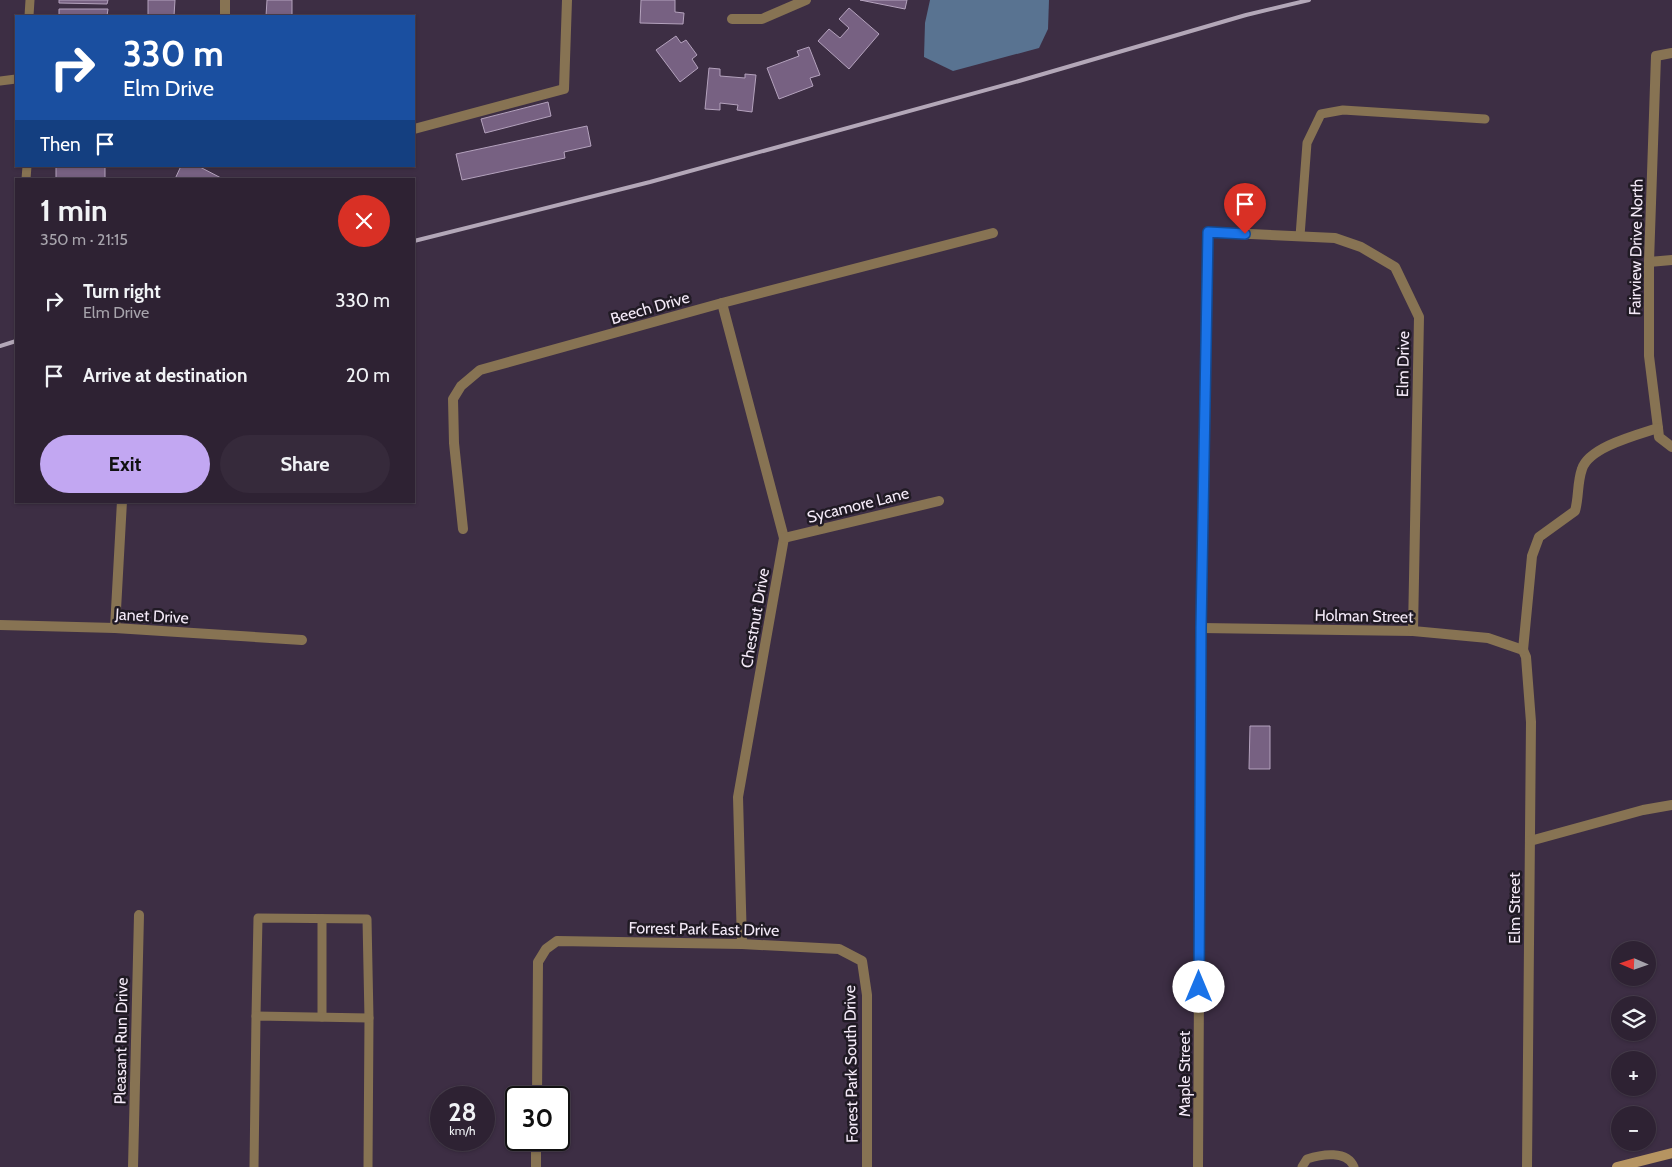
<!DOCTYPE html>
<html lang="en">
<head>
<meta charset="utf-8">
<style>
  :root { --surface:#2e2233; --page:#362a3b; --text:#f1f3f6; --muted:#a7a4ac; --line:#493f4e; --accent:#c2a7f2 }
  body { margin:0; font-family:Cabin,sans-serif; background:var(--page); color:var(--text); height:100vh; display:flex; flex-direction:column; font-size:19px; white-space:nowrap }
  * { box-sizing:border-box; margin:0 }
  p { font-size:16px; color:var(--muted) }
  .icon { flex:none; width:28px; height:28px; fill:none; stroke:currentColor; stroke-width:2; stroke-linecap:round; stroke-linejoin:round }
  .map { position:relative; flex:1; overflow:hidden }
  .panel { position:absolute; left:15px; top:178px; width:400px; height:325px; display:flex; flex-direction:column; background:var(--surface); border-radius:0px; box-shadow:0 1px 4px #0004,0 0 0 1px var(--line) }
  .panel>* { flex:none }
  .banner { position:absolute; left:15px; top:15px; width:400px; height:152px; border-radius:0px; box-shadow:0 1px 4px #0004,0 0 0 1px var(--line); background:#1a4fa0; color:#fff; overflow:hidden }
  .needle { width:32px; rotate:272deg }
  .buttons { position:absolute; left:1611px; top:941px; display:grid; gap:10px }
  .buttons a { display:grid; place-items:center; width:45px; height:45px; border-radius:50%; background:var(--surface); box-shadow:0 1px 4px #0004,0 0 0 1px var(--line); font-size:25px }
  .speed { position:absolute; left:430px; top:1086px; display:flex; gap:10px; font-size:25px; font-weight:700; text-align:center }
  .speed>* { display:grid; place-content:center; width:65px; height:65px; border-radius:50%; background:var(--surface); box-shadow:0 1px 4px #0004,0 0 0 1px var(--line); line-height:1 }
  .speed small { font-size:12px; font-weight:400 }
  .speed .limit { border:2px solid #111; border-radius:8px; background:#fff; color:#111 }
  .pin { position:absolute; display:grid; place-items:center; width:42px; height:42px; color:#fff; margin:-51px -21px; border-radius:50% 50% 50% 0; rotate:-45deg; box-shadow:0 0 5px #0007 }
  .pin .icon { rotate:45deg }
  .me { position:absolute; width:55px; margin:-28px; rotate:0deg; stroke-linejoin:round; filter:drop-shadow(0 0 4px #0008) }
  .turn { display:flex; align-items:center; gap:18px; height:105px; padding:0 25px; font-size:22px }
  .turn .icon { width:65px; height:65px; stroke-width:2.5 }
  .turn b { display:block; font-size:35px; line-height:42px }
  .then { display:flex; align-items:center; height:48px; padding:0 25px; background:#0003; gap:10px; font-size:19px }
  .round { display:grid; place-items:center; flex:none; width:52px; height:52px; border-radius:26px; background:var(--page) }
  .overview { display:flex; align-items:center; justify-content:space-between; height:85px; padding:0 25px }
  h1 { font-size:30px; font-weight:700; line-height:38px }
  .action { display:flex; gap:10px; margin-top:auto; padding:10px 25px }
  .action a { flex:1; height:58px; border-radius:30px; background:var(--accent); color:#111; font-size:20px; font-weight:700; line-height:58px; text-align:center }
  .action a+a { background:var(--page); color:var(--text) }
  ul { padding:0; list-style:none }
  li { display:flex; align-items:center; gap:15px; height:75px; padding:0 25px }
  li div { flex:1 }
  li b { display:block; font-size:19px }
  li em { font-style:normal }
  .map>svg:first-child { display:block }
</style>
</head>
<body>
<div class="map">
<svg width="1672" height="1167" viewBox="0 0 1672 1167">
  <rect width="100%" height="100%" fill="#3d2e44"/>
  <polygon fill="#597391" points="930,0 1049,0 1048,29 1039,48 953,71 924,57 925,23"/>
  <g fill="#776182" stroke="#b4a2bd">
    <polygon points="59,0 108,0 107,4 59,3"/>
    <polygon points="148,0 175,0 174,16 148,16"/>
    <polygon points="267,0 292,0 292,16 266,16"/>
    <polygon points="641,0 675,0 675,12 684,13 683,24 640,23"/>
    <polygon points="860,0 907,0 905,9"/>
    <polygon points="849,8 879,34 849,69 818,41 829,29 840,38 849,28 839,19"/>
    <polygon points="59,9 108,9 107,16 59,16"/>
    <polygon points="676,36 681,43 686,40 697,55 692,59 698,68 680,82 656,50"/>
    <polygon points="809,47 820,75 810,78 813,86 779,99 767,68 799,56 797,51"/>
    <polygon points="709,68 720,69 720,76 745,78 745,74 756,75 752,112 737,110 738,105 720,103 720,110 705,109"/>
    <polygon points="548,102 551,116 485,133 481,119"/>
    <polygon points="587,126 591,146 564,152 565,158 462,180 456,154"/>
    <rect x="56" y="166" width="49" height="13"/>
    <polygon points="181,166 198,166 223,179 175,179"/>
    <polygon points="1250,726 1270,726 1270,769 1249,769"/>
  </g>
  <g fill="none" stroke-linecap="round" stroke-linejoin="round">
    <g stroke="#877353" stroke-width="9">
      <polyline points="29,16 30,0"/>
      <polyline points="0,81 16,79"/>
      <polyline points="26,179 27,166"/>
      <polyline points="1300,236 1307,143 1321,114 1343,110 1485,119"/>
      <polyline points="322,919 322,1017"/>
      <polyline points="256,1016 258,918 367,919 369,1018 368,1167"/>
      <polyline points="254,1167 256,1016 369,1018"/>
      <path d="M1302,1167L1307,1159C1322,1154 1347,1150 1354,1167"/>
    </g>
    <g stroke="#877353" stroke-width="10">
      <polyline points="225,16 225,0"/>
      <polyline points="732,19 762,19 806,0"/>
      <polyline points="1672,53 1656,56 1649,262 1649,356 1658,428 1659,437 1672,447"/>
      <polyline points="414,129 564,89 567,0"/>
      <polyline points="1649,262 1672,260"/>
      <polyline points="722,303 784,538 738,797 742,944"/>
      <polyline points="463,529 454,443 453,399 461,386 480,370 722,303 993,233"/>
      <polyline points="784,538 939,501"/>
      <polyline points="0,625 115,628 302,640"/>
      <polyline points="115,628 122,501"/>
      <polyline points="1201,628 1413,631 1488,638 1523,650"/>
      <polyline points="1523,650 1526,657 1531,722 1527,1167"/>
      <path d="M1523,650L1532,556L1539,537L1575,511C1579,497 1577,483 1582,469C1589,447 1637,435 1658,428"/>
      <polyline points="1530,841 1643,810 1672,805"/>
      <polyline points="537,1098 538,962 546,949 557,941 742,944 839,949 862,961 867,995 867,1167"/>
      <polyline points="133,1167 139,915"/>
      <polyline points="536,1167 536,1140"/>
      <polyline points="1198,1167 1201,628 1208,232 1335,238 1361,247 1395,267 1419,317 1413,631"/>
    </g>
    <polyline stroke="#b69461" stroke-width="10" points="1617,1167 1672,1153"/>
    <g stroke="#b3a7b8" stroke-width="4">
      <polyline points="414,241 650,182 1019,81 1246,15 1309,0"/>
      <polyline points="0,346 16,341"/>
    </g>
  </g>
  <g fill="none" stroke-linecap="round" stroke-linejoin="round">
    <g stroke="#114b97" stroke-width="12">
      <polyline id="route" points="1199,987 1201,628 1208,232 1245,234"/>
    </g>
    <use href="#route" stroke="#1a73e8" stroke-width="9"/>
  </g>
  <g text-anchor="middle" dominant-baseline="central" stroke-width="5" stroke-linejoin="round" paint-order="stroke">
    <g font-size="16" fill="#f4eaf8" stroke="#201a24">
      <text transform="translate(1636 247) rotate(-89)">Fairview Drive North</text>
      <text transform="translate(650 308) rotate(-16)">Beech Drive</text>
      <text transform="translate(1403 364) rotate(-89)">Elm Drive</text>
      <text transform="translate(858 505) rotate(-14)">Sycamore Lane</text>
      <text transform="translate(152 616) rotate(3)">Janet Drive</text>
      <text transform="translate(1364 616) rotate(1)">Holman Street</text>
      <text transform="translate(755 618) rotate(-80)">Chestnut Drive</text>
      <text transform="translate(1514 908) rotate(-90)">Elm Street</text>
      <text transform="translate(704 929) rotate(1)">Forrest Park East Drive</text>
      <text transform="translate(121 1041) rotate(-89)">Pleasant Run Drive</text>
      <text transform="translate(851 1064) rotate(-91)">Forest Park South Drive</text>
      <text transform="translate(1184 1074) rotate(-90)">Maple Street</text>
    </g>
  </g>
</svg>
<div class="buttons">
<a><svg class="needle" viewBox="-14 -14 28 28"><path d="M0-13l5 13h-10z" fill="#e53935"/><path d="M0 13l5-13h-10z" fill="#a7a4ac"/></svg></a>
<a><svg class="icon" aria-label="layers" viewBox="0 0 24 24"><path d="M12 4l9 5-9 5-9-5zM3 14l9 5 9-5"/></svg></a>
<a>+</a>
<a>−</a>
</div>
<div class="speed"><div>28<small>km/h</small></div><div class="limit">30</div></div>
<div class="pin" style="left:1245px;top:234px;background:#d93025"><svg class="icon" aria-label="arrive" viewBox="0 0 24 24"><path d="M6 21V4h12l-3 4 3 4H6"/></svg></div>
<svg class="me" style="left:1199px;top:987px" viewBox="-20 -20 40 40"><circle r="19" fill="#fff"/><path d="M0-13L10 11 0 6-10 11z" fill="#1a73e8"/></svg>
<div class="banner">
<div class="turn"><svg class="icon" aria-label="right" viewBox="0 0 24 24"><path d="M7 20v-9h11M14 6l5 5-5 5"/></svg><div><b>330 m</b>Elm Drive</div></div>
<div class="then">Then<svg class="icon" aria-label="arrive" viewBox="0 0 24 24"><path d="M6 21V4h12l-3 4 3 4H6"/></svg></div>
</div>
<section class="panel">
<div class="overview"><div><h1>1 min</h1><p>350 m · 21:15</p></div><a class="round" style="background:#d93025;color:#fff"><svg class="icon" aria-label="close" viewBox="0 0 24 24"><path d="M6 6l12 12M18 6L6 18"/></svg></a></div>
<ul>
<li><svg class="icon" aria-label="right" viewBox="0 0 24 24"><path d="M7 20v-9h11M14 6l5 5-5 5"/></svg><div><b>Turn right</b><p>Elm Drive</p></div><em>330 m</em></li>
<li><svg class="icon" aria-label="arrive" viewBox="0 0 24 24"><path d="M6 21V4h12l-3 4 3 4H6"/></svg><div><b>Arrive at destination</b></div><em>20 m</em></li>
</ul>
<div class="action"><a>Exit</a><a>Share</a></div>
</section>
</div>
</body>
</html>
